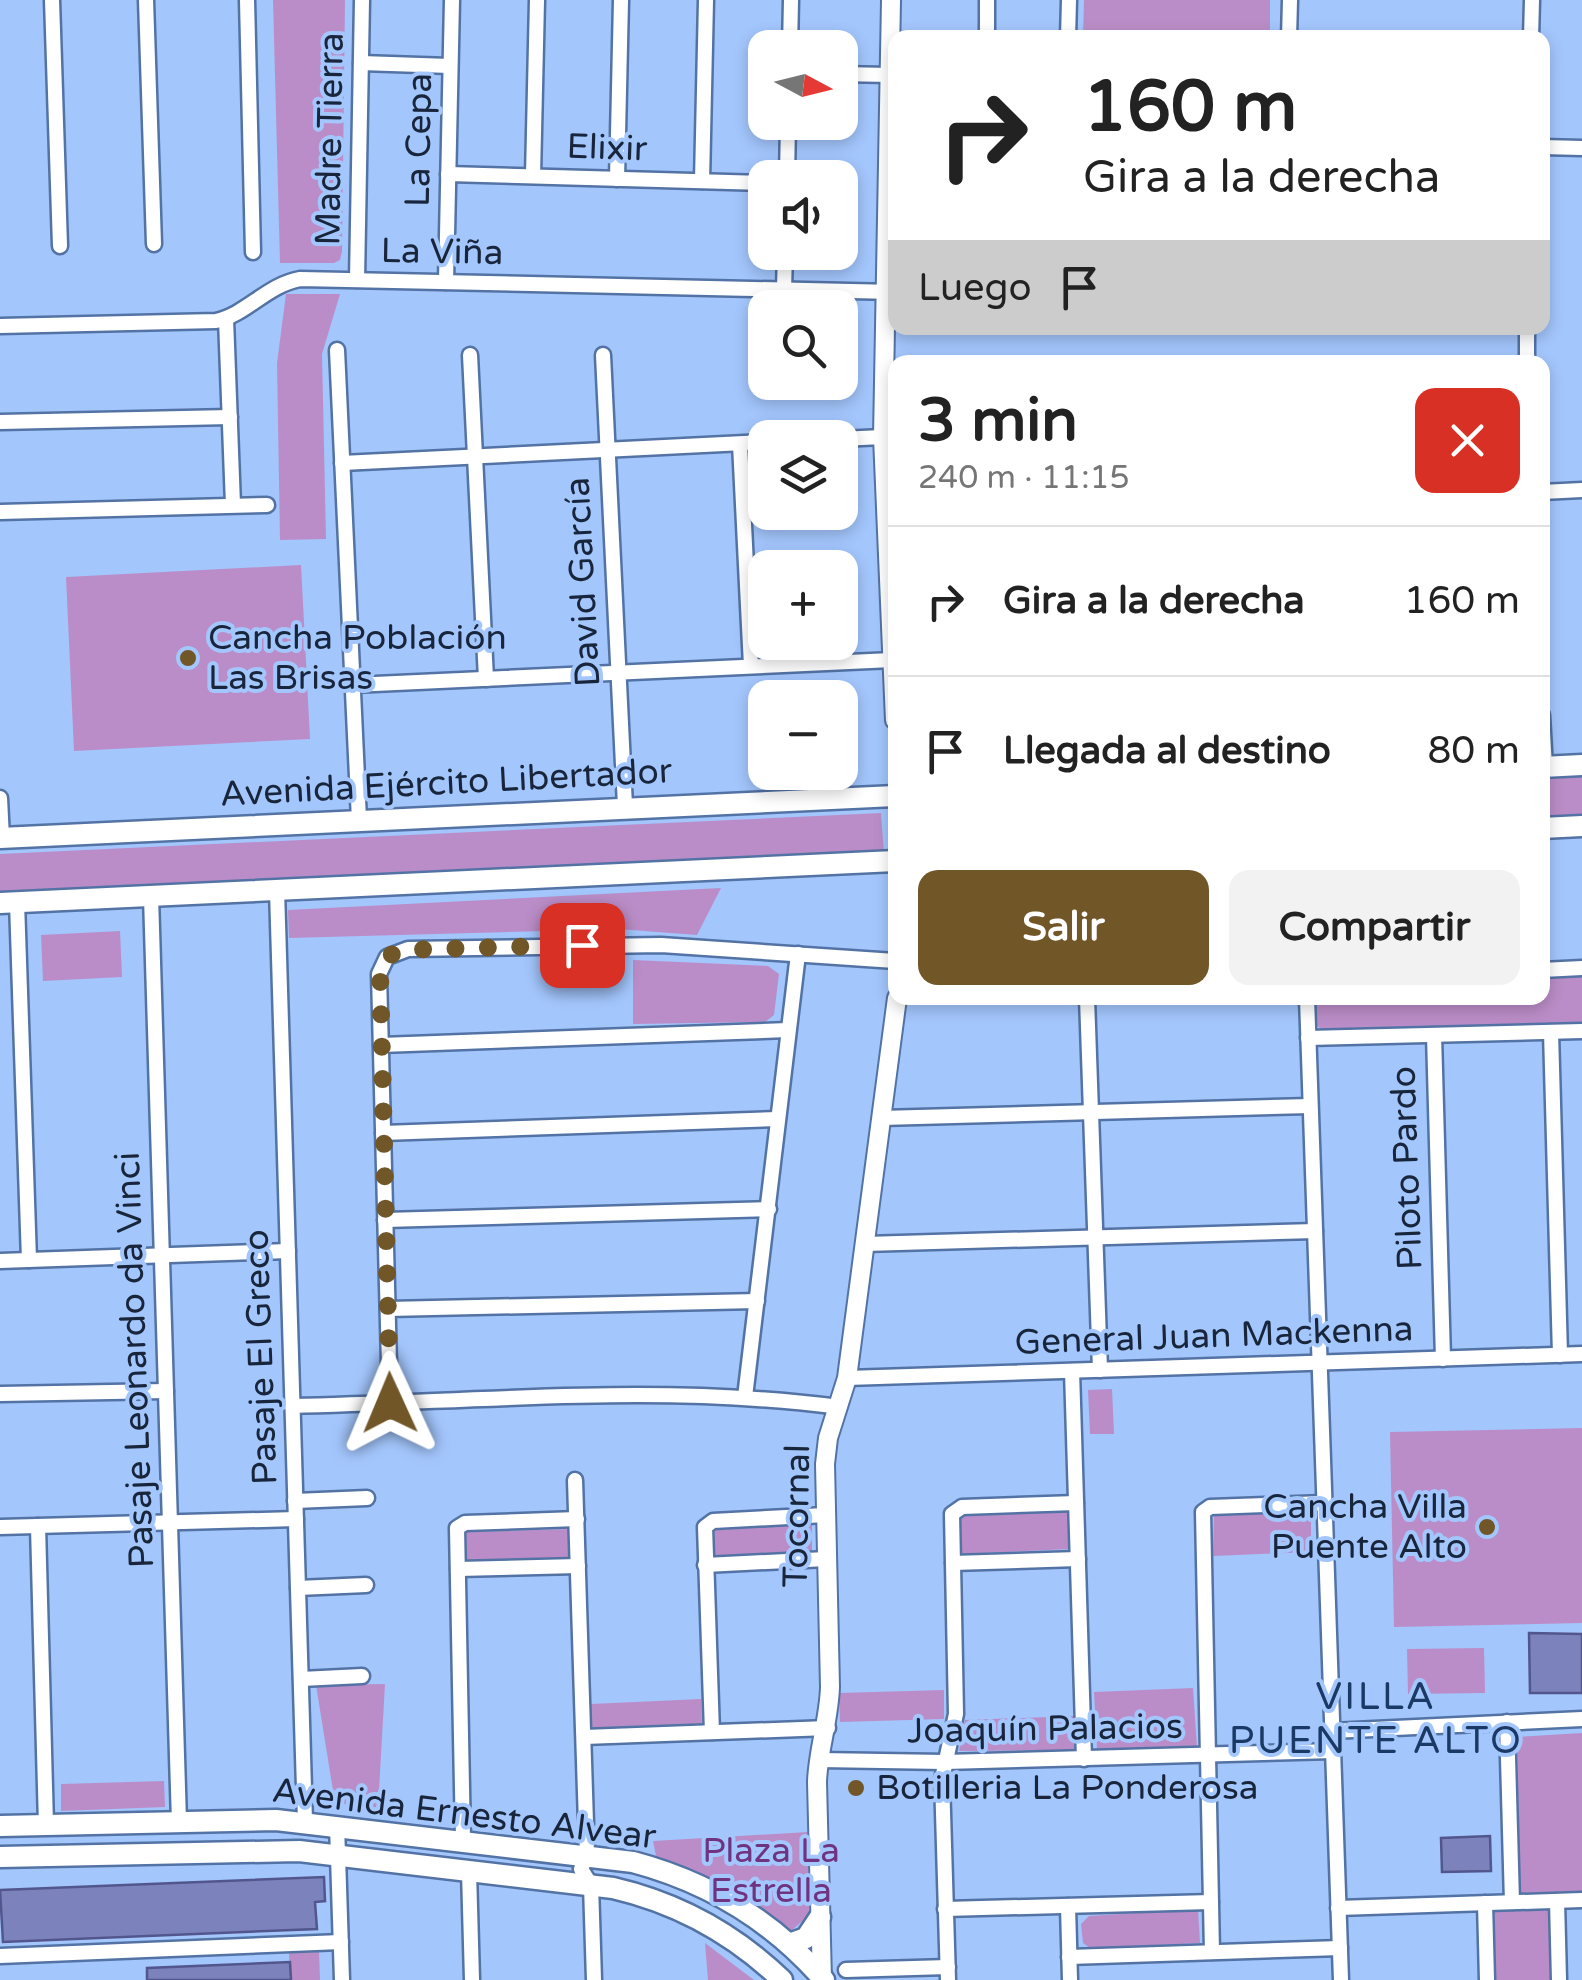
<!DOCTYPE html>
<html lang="es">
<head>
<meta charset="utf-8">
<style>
  :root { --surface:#fff; --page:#f2f2f2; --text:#222; --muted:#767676; --line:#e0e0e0; --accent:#715628 }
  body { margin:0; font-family:"Varela Round",sans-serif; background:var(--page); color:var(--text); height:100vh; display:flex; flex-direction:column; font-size:38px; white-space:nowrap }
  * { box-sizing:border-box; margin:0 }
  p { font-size:32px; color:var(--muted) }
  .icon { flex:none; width:55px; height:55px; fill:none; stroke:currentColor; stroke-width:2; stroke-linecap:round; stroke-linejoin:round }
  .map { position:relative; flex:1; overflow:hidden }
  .side { position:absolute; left:888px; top:355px; width:662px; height:650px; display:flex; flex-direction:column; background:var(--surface); border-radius:20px; box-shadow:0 5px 15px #0003 }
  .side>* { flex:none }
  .top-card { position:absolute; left:888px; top:30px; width:662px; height:305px; border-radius:20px; box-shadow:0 5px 15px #0003; background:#fff; color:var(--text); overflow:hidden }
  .needle { width:65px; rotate:97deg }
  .fabs { position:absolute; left:748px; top:30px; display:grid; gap:20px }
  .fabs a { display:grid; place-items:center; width:110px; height:110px; border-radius:20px; background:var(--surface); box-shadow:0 5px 15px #0003; font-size:50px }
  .pin { position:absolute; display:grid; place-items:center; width:85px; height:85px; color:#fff; margin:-42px; border-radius:20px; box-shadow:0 5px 15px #0006 }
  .me { position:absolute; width:110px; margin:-55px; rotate:359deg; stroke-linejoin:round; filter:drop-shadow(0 0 8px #0008) }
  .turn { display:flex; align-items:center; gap:35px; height:210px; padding:0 30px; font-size:45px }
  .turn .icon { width:130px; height:130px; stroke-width:2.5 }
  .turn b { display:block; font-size:70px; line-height:85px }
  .then { display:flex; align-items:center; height:95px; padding:0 30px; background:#0003; gap:20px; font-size:38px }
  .round { display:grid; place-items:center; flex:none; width:105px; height:105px; border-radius:20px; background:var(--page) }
  .overview { display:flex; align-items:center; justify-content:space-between; height:170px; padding:0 30px }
  h1 { font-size:60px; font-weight:700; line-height:75px }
  .primary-button { display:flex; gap:20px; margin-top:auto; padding:20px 30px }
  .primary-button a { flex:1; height:115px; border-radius:20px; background:var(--accent); color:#fff; font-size:40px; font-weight:700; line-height:115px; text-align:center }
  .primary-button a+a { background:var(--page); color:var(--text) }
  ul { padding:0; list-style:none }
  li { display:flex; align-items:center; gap:30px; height:150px; padding:0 30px; border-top:2px solid var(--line) }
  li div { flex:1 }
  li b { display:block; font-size:38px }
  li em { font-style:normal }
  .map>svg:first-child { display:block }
</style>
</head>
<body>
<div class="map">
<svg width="1582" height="1980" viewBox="0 0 1582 1980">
  <rect width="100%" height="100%" fill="#a3c6fd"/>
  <g fill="#bb8dc8">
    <polygon points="273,0 345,0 342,251 340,260 334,263 280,263"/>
    <polygon points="1084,0 1270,0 1270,37 1083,37"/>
    <polygon points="286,294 340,294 322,354 326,539 280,540 277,363"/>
    <polygon points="301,565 310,739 74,751 66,577"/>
    <polygon points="1582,774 1582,819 1543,821 1543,776"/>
    <polygon points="881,813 884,854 0,893 0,854"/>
    <polygon points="721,888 697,935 618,929 289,938 288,910"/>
    <polygon points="120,931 122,977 43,981 41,935"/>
    <polygon points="633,960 768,966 779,974 774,1015 765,1022 633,1024"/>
    <polygon points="1582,974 1582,1023 1323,1032 1316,1024 1316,998 1542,998 1543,976"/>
    <polygon points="1112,1389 1114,1434 1090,1434 1088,1390"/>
    <polygon points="1582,1428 1582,1623 1394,1627 1390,1432"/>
    <polygon points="1311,1510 1311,1552 1213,1556 1214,1513"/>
    <polygon points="1070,1511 1069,1549 962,1554 961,1513"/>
    <polygon points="812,1524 812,1552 715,1557 714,1529"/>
    <polygon points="570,1529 570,1561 470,1563 464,1558 464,1532"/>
    <polygon points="1484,1648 1485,1693 1408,1694 1407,1649"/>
    <polygon points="385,1684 378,1808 335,1803 316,1685"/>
    <polygon points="1193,1688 1197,1748 1097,1749 1094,1692"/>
    <polygon points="944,1690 944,1719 840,1722 839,1693"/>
    <polygon points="701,1699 702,1726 592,1730 591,1704"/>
    <polygon points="1074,1716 1074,1750 959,1751 965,1720"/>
    <polygon points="1582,1733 1582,1894 1551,1896 1554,1980 1490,1980 1488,1912 1520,1910 1517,1737"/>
    <polygon points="164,1781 165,1807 61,1811 61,1784"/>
    <path d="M808,1832L809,1915L790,1932C774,1925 766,1913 752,1904C721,1885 691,1873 657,1861L653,1841Z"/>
    <polygon points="1198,1909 1200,1943 1090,1948 1083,1943 1081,1924 1089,1916"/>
    <polygon points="705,1943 754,1980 708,1980"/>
    <polygon points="319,1952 320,1980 290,1980 289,1953"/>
  </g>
  <g fill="#7c82bb" stroke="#52568c" stroke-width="2.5">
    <polygon points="1529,1633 1582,1634 1582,1693 1530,1693"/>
    <polygon points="1490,1836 1491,1871 1442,1872 1441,1838"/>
    <polygon points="324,1877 325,1901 315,1902 317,1929 3,1942 0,1890"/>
    <polygon points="290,1962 291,1980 147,1980 147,1968"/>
  </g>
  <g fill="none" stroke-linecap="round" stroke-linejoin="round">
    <g stroke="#5373a5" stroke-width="19">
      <g id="minor">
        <polyline points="52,0 60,246"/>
        <polyline points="146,0 154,244"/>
        <polyline points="247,0 253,252"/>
        <polyline points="987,38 987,0"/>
        <polyline points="1068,38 1069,0"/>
        <polyline points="1289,38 1290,0"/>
        <polyline points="1531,38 1532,0"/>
        <polyline points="790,48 791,0"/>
        <polyline points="361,63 450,66"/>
        <polyline points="840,74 890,75"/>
        <polyline points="1542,147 1582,148"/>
        <polyline points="448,174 765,183"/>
        <polyline points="533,176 537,0"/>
        <polyline points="787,178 788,122"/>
        <polyline points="617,179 621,0"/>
        <polyline points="702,181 706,0"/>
        <polyline points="357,280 362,0"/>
        <polyline points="446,282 452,0"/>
        <polyline points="784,290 785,252"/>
        <polyline points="226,319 233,505"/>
        <path d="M0,326L216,321C247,314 267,285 300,279L895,292"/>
        <polyline points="337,350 359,820"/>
        <polyline points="470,355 486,679"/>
        <polyline points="603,355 625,806"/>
        <polyline points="1527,362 1527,328"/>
        <polyline points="0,422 230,417"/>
        <polyline points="840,439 883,437"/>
        <polyline points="740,444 751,666"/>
        <polyline points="342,463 765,442"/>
        <polyline points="1542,492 1582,490"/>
        <polyline points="0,512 267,505"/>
        <polyline points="353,685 892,660"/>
        <polyline points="1542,715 1545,767"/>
        <polyline points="0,798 2,838"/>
        <polyline points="277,890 305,1822"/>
        <polyline points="151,896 179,1822"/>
        <polyline points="17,902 29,1260"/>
        <polyline points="1542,970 1582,968"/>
        <polyline points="1087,998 1100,1370"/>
        <polyline points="1307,998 1341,1980"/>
        <polyline points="1551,1032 1560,1355"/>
        <polyline points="1434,1035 1443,1359"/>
        <polyline points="1308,1038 1582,1031"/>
        <polyline points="381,1045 788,1030"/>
        <polyline points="881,1118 1310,1106"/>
        <polyline points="383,1133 777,1119"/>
        <polyline points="385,1220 769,1209"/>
        <polyline points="865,1244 1315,1231"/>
        <polyline points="0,1261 288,1251"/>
        <polyline points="388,1309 757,1301"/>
        <polyline points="1072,1371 1084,1759"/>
        <polyline points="847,1378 1582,1354"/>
        <polyline points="0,1394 166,1391"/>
        <polyline points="745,1397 798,954"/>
        <polyline points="390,1403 379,974 387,957 408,949 661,945 895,961"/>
        <path d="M292,1406C475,1402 658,1383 839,1407"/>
        <polyline points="575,1480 587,1855 581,1869 591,1885 594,1980"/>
        <polyline points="295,1501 367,1498"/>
        <polyline points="38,1526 46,1825"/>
        <polyline points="0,1527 296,1519"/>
        <polyline points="953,1563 1078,1559"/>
        <polyline points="705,1565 826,1559"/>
        <polyline points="458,1569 578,1566"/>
        <polyline points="298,1588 366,1585"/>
        <polyline points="301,1679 362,1676"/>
        <polyline points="1507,1722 1512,1902"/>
        <polyline points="1332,1731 1582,1719"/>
        <polyline points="712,1732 705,1527 713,1521 825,1515"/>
        <polyline points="584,1737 828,1728"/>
        <polyline points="819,1760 945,1762 1333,1751"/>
        <polyline points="337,1825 342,1980"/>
        <polyline points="463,1840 457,1528 465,1523 577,1519"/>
        <polyline points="469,1871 472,1980"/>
        <polyline points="1557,1901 1559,1980"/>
        <polyline points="1485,1903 1487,1980"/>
        <polyline points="1068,1906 1070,1980"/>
        <polyline points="1338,1908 1582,1900"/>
        <polyline points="945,1909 1211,1902"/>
        <polyline points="1212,1952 1203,1512 1210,1507 1324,1503"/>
        <polyline points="0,1956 341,1942"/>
        <polyline points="1069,1957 1340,1948"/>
        <polyline points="846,1970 948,1967"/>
        <polyline points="948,1980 942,1779 956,1714 952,1514 962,1507 1076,1503"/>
      </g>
    </g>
    <g stroke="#5373a5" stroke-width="22">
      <g id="tertiary">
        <polyline points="891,0 883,437 895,720"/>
        <path d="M822,1980L817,1782C818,1750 829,1720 830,1687L825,1464L828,1438L847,1378L897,998"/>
      </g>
    </g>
    <g stroke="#5373a5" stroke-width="25">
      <g id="secondary">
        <polyline points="1542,767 1582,765"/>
        <polyline points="1542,828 1582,826"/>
        <polyline points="0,838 895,796"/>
        <polyline points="0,903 895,861"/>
        <path d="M0,1826L276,1820L633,1862C708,1882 773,1921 824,1980"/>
        <path d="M0,1857L299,1851L613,1888C678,1903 733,1933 782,1980"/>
        <polyline points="789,1944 806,1938 820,1917"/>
      </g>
    </g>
    <use href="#minor" stroke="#fff" stroke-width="14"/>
    <use href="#tertiary" stroke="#fff" stroke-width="18"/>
    <use href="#secondary" stroke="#fff" stroke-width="20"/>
  </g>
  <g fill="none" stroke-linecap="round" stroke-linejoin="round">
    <polyline stroke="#715628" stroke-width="18" stroke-dasharray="0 32.4" points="390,1403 380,968 387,957 400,950 582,945"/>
  </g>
  <g fill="#715628" stroke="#a3c6fd" stroke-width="4">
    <circle cx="188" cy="658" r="10"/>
    <circle cx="1487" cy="1527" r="10"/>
    <circle cx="856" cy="1788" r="10"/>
  </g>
  <g text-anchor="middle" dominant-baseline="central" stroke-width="8" stroke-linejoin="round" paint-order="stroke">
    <g font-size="35" fill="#18253a" stroke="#a3c6fd">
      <text transform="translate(330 139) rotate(-89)">Madre Tierra</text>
      <text transform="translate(419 140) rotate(-89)">La Cepa</text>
      <text transform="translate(607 148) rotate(2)">Elixir</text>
      <text transform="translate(442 252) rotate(1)">La Viña</text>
      <text transform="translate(583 582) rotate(-93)">David García</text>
      <text transform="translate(446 783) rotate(-3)">Avenida Ejército Libertador</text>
      <text transform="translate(1407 1168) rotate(-92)">Piloto Pardo</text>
      <text transform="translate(1214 1336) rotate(-2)">General Juan Mackenna</text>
      <text transform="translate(261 1357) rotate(-92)">Pasaje El Greco</text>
      <text transform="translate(135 1360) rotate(-92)">Pasaje Leonardo da Vinci</text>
      <text transform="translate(797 1516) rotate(-89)">Tocornal</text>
      <text transform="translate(1045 1729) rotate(-1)">Joaquín Palacios</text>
      <text transform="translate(464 1814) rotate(7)">Avenida Ernesto Alvear</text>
    </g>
    <g font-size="35" fill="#18253a" stroke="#a3c6fd" text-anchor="start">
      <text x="208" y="638">Cancha Población<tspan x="208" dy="40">Las Brisas</tspan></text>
      <text x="1467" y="1507" text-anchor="end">Cancha Villa<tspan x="1467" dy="40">Puente Alto</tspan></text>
      <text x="876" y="1788">Botilleria La Ponderosa</text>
    </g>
    <g font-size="35" fill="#6f337f" stroke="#a3c6fd">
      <text x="771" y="1851">Plaza La<tspan x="771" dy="40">Estrella</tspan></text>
    </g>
    <g font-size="38" letter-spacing="2.5" fill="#1b3965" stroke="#a3c6fd">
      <text x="1376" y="1697">VILLA<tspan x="1376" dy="44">PUENTE ALTO</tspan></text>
    </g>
  </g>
</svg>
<div class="fabs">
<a><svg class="needle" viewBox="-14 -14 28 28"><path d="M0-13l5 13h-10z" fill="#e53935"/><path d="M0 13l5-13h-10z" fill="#767676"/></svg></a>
<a><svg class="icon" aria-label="sound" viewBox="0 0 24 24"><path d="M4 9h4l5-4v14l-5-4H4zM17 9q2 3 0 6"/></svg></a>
<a><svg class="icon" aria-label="search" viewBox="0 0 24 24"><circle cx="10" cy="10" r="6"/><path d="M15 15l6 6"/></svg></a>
<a><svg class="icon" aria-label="layers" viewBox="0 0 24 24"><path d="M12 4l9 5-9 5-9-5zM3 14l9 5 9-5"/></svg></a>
<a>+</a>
<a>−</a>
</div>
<div class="pin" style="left:582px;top:945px;background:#d93025"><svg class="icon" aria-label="arrive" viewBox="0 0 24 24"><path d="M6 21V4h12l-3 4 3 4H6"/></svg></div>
<svg class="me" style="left:390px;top:1403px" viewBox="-20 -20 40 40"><path d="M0-17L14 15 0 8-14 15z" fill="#715628" stroke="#fff" stroke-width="4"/></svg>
<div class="top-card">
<div class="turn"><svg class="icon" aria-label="right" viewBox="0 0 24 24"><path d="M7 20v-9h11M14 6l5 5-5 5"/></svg><div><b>160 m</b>Gira a la derecha</div></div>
<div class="then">Luego<svg class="icon" aria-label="arrive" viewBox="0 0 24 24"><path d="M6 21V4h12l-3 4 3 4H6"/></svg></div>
</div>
<section class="side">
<div class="overview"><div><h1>3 min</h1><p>240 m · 11:15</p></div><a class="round" style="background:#d93025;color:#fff"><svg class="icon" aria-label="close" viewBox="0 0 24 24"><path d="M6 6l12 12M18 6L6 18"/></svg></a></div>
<ul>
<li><svg class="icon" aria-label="right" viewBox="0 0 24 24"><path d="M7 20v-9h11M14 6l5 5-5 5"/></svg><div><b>Gira a la derecha</b></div><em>160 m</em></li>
<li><svg class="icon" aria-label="arrive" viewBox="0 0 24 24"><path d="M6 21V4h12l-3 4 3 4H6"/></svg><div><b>Llegada al destino</b></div><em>80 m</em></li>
</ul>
<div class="primary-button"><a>Salir</a><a>Compartir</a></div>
</section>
</div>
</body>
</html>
